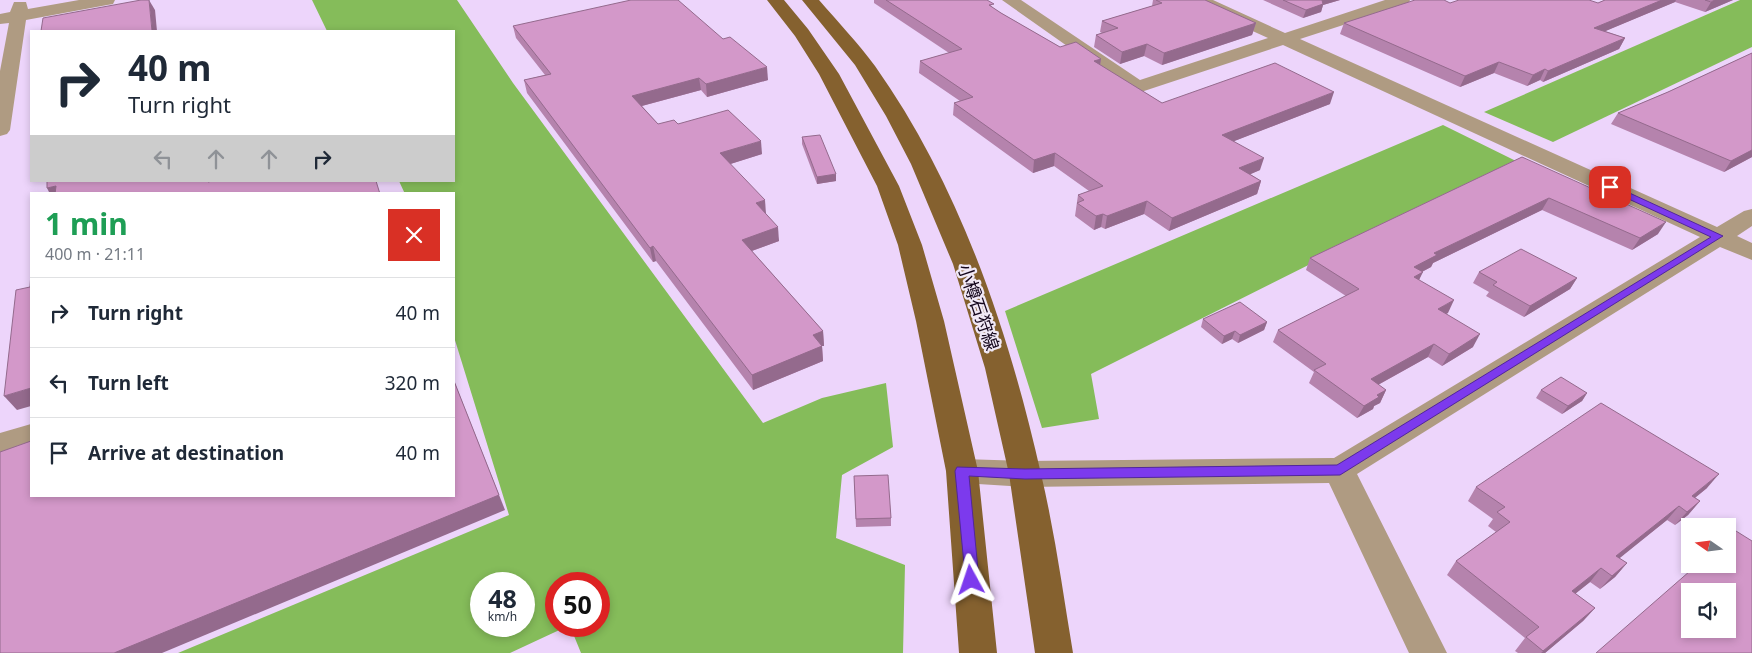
<!DOCTYPE html>
<html lang="en">
<head>
<meta charset="utf-8">
<style>
  :root { --surface:#fff; --page:#f6f6f7; --text:#1f2937; --muted:#747a83; --line:#e0e1e3 }
  body { margin:0; font-family:"Noto Sans","Noto Sans JP",sans-serif; background:var(--page); color:var(--text); height:100vh; display:flex; flex-direction:column; font-size:19px; white-space:nowrap }
  * { box-sizing:border-box; margin:0 }
  p { font-size:16px; color:var(--muted) }
  .icon { flex:none; width:28px; height:28px; fill:none; stroke:currentColor; stroke-width:2; stroke-linecap:round; stroke-linejoin:round }
  .map { position:relative; flex:1; overflow:hidden }
  .details { position:absolute; left:30px; top:192px; width:425px; height:305px; display:flex; flex-direction:column; background:var(--surface); border-radius:0px; box-shadow:0 2px 8px #0003 }
  .details>* { flex:none }
  .banner { position:absolute; left:30px; top:30px; width:425px; height:152px; border-radius:0px; box-shadow:0 2px 8px #0003; background:#fff; color:var(--text); overflow:hidden }
  .needle { width:32px; rotate:284deg }
  .buttons { position:absolute; left:1681px; top:518px; display:grid; gap:10px }
  .buttons a { display:grid; place-items:center; width:55px; height:55px; border-radius:0px; background:var(--surface); box-shadow:0 2px 8px #0003; font-size:25px }
  .speed { position:absolute; left:470px; top:572px; display:flex; gap:10px; font-size:25px; font-weight:700; text-align:center }
  .speed>* { display:grid; place-content:center; width:65px; height:65px; border-radius:50%; background:var(--surface); box-shadow:0 2px 8px #0003; line-height:1 }
  .speed small { font-size:12px; font-weight:400 }
  .speed .limit { border:8px solid #d22; background:#fff; color:#111 }
  .pin { position:absolute; display:grid; place-items:center; width:42px; height:42px; color:#fff; margin:-21px; border-radius:10px; box-shadow:0 2px 8px #0006 }
  .me { position:absolute; width:55px; margin:-28px; rotate:355deg; stroke-linejoin:round; filter:drop-shadow(0 0 4px #0008) }
  .turn { display:flex; align-items:center; gap:18px; height:105px; padding:0 15px; font-size:22px }
  .turn .icon { width:65px; height:65px; stroke-width:2.5 }
  .turn b { display:block; font-size:35px; line-height:42px }
  .lanes { display:flex; align-items:center; height:48px; padding:0 15px; background:#0003; justify-content:center; gap:25px; direction:ltr }
  .lanes .off { opacity:.35 }
  .round { display:grid; place-items:center; flex:none; width:52px; height:52px; border-radius:0px; background:var(--page) }
  .head { display:flex; align-items:center; justify-content:space-between; height:85px; padding:0 15px }
  h1 { font-size:30px; font-weight:700; line-height:38px; color:#1e9e55 }
  ul { padding:0; list-style:none }
  li { display:flex; align-items:center; gap:15px; height:70px; padding:0 15px; border-top:1px solid var(--line) }
  li div { flex:1 }
  li b { display:block; font-size:19px }
  li em { font-style:normal }
  .map>svg:first-child { display:block }
</style>
</head>
<body>
<div class="map">
<svg width="1752" height="653" viewBox="0 0 1752 653">
  <rect width="100%" height="100%" fill="#edd5fb"/>
  <g fill="#85bc5a" fill-rule="evenodd">
    <path d="M312,0H457L513,83L763,423L822,398L886,383L893,447L842,475L836,538L905,565L903,653H581L570,626H599V584H556V626H568L510,653H178L509,515L454,337V194H405L399,181H454V31H327ZM481,584H524V626H481Z"/>
    <polygon points="1740,0 1752,0 1752,47 1553,142 1484,112"/>
    <polygon points="1443,125 1516,161 1091,374 1099,419 1042,428 1005,311"/>
  </g>
  <g fill="none" stroke-linecap="round" stroke-linejoin="round">
    <g fill="#af9b82" fill-rule="evenodd">
      <polygon points="79,0 115,0 113,4 107,5 26,20 10,130 7,134 0,136 0,71 9,23 0,24 0,14 10,12 14,2 26,2 28,9"/>
      <polygon points="1002,0 1021,0 1140,80 1268,38 1193,4 1191,0 1213,0 1285,33 1385,0 1410,0 1408,4 1300,39 1717,227 1744,211 1752,209 1752,226 1737,236 1752,243 1752,260 1720,247 1357,474 1447,653 1409,653 1329,483 1025,487 962,483 951,480 946,471 951,462 962,459 1025,461 1334,458 1700,237 1283,45 1138,93 1131,91"/>
      <polygon points="31,424 31,447 0,457 0,433"/>
    </g>
    <g fill="#85612f" fill-rule="evenodd">
      <polygon points="767,0 784,0 808,29 839,74 899,186 922,245 944,321 978,471 997,653 959,653 946,471 916,321 898,245 877,186 819,74 795,36"/>
      <path d="M802,0H819C838,22 858,43 875,66C960,186 1009,332 1041,474C1055,533 1063,593 1073,653H1035L1009,474L985,368L953,264L911,164L886,116L855,65Z"/>
    </g>
  </g>
  <g fill="#b583ad">
    <polygon points="874,0 987,0 993,8 1001,13 1060,47 1101,59 1100,65 1162,103 1330,104 1234,141 1260,170 1250,174 1261,181 1257,194 1169,231 1144,214 1105,229 1101,227 1094,230 1075,216 1078,195 1089,191 1054,166 1033,173 953,115 954,103 960,101 919,73 920,61 949,53 874,3"/>
    <polygon points="1153,0 1205,0 1256,23 1252,35 1162,65 1144,56 1120,64 1094,47 1096,35 1102,33 1100,32 1102,21 1152,6"/>
    <polygon points="1263,0 1340,0 1323,5 1321,12 1303,18"/>
    <polygon points="1605,0 1733,0 1705,12 1675,2 1605,31 1625,38 1619,49 1543,82 1540,80 1527,86 1494,73 1460,87 1340,34 1344,23 1450,3 1598,3"/>
    <polygon points="513,26 768,80 707,97 701,90 642,106 658,124 678,124 762,154 730,164 766,214 779,241 752,251 823,331 824,346 822,346 823,361 753,390 656,261 653,262 527,93 524,80 545,75 516,38"/>
    <polygon points="1752,53 1752,157 1724,172 1611,124 1618,113 1668,92"/>
    <polygon points="802,137 836,181 817,184 802,144"/>
    <polygon points="1522,157 1658,234 1632,250 1542,210 1433,263 1431,267 1422,272 1419,280 1448,313 1445,314 1473,347 1442,366 1428,357 1378,385 1386,390 1380,403 1374,406 1373,409 1357,418 1309,383 1314,372 1273,342 1278,330 1346,296 1306,270 1310,258"/>
    <polygon points="1479,272 1577,278 1570,289 1524,317 1486,296 1489,292 1473,283"/>
    <polygon points="1203,319 1267,322 1264,330 1238,343 1232,339 1222,344 1201,327"/>
    <polygon points="1541,390 1587,393 1582,401 1562,414 1536,398"/>
    <polygon points="854,476 891,518 891,526 856,527"/>
    <polygon points="1476,487 1707,488 1695,498 1700,501 1688,515 1675,525 1667,520 1619,558 1627,563 1615,577 1600,589 1590,582 1575,594 1595,608 1583,621 1545,653 1518,653 1515,651 1525,638 1447,575 1456,561 1496,532 1488,526 1493,519 1468,501"/>
  </g>
  <g fill="#946a8d">
    <polygon points="149,0 155,10 157,31 152,31"/>
    <polygon points="1321,0 1340,0 1323,5 1321,12 1303,18 1306,10"/>
    <polygon points="1662,0 1676,0 1675,2 1589,38 1594,28"/>
    <polygon points="1715,0 1733,0 1705,12 1711,2"/>
    <polygon points="1256,23 1252,35 1162,65 1164,53"/>
    <polygon points="1625,38 1619,49 1543,82 1548,71"/>
    <polygon points="1147,44 1144,56 1120,64 1122,52"/>
    <polygon points="1101,59 1099,71 1094,61"/>
    <polygon points="1499,62 1494,73 1460,87 1465,76"/>
    <polygon points="767,67 768,80 707,97 706,84"/>
    <polygon points="1545,69 1540,80 1527,86 1533,75"/>
    <polygon points="699,78 701,90 634,108 632,96"/>
    <polygon points="1334,92 1330,104 1219,147 1222,135"/>
    <polygon points="761,141 762,154 721,167 720,153"/>
    <polygon points="1752,150 1752,157 1724,172 1731,161"/>
    <polygon points="1055,153 1054,166 1033,173 1034,160"/>
    <polygon points="1264,158 1260,170 1235,181 1239,168"/>
    <polygon points="836,174 836,181 817,184 817,177"/>
    <polygon points="1261,181 1257,194 1169,231 1172,218"/>
    <polygon points="56,186 61,194 50,194 47,188"/>
    <polygon points="1549,198 1542,210 1433,263 1431,267 1408,279 1414,267 1434,253"/>
    <polygon points="765,200 766,214 757,217 756,203"/>
    <polygon points="1147,201 1144,214 1105,229 1107,216"/>
    <polygon points="1103,214 1101,227 1094,230 1096,216"/>
    <polygon points="1666,222 1658,234 1632,250 1640,238"/>
    <polygon points="778,227 779,241 743,254 742,240"/>
    <polygon points="653,246 656,261 653,262 650,248"/>
    <polygon points="1423,272 1417,284 1414,277"/>
    <polygon points="1577,278 1570,289 1524,317 1530,306"/>
    <polygon points="1454,300 1448,313 1431,322 1438,309"/>
    <polygon points="1267,322 1264,330 1238,343 1240,335"/>
    <polygon points="823,331 824,346 822,346 823,361 753,390 752,375 813,335"/>
    <polygon points="1235,331 1232,339 1222,344 1224,336"/>
    <polygon points="1480,334 1473,347 1442,366 1449,354"/>
    <polygon points="1434,344 1428,357 1365,392 1371,379"/>
    <polygon points="454,381 505,510 162,653 114,653"/>
    <polygon points="31,388 31,406 17,410 4,396"/>
    <polygon points="1386,390 1380,403 1374,406 1373,409 1357,418 1364,406 1377,395"/>
    <polygon points="1587,393 1582,401 1562,414 1568,406"/>
    <polygon points="1719,474 1707,488 1682,508 1692,496"/>
    <polygon points="1700,501 1688,515 1675,525 1687,512"/>
    <polygon points="1679,506 1667,520 1605,570 1616,556"/>
    <polygon points="1627,563 1615,577 1600,589 1612,576"/>
    <polygon points="1601,568 1590,582 1561,605 1572,591"/>
    <polygon points="1595,608 1583,621 1545,653 1541,653"/>
  </g>
  <g fill="#d398c9" stroke="#946a8d" fill-rule="evenodd">
    <polygon points="141,0 149,0 152,31 41,31 43,18"/>
    <polygon points="631,0 678,0 723,39 730,37 767,67 706,84 699,78 632,96 658,124 674,120 678,124 728,110 761,141 720,153 765,200 756,203 778,227 742,240 823,331 813,335 822,346 752,375 653,246 650,248 524,80 551,74 513,26"/>
    <polygon points="886,0 987,0 994,4 989,5 1001,13 1060,47 1076,42 1101,59 1094,61 1162,103 1275,63 1334,92 1222,135 1264,158 1239,168 1261,181 1172,218 1147,201 1107,216 1103,214 1096,216 1077,203 1084,200 1078,195 1103,186 1055,153 1034,160 954,103 973,97 920,61 962,49"/>
    <polygon points="1156,0 1205,0 1256,23 1164,53 1147,44 1122,52 1096,35 1118,28 1102,21 1162,3"/>
    <polygon points="1283,0 1322,0 1323,4 1306,10"/>
    <polygon points="1415,0 1444,0 1450,3 1459,0 1589,0 1598,3 1605,0 1662,0 1594,28 1625,38 1548,71 1545,69 1533,75 1499,62 1465,76 1344,23"/>
    <polygon points="1705,0 1715,0 1711,2"/>
    <polygon points="1752,53 1752,150 1731,161 1618,113 1668,92"/>
    <polygon points="820,135 836,174 817,177 802,137"/>
    <polygon points="1522,157 1666,222 1640,238 1549,198 1434,253 1437,255 1414,267 1423,272 1414,277 1454,300 1438,309 1480,334 1449,354 1434,344 1371,379 1386,390 1377,395 1379,397 1364,406 1314,370 1326,364 1278,330 1359,289 1310,258"/>
    <polygon points="47,181 208,181 208,182 212,181 376,181 380,194 55,194 56,186 47,188"/>
    <polygon points="1521,249 1577,278 1530,306 1493,285 1497,282 1479,272"/>
    <polygon points="31,272 31,388 4,396 16,290 30,287"/>
    <polygon points="1240,302 1267,322 1240,335 1235,331 1224,336 1203,319"/>
    <polygon points="1561,377 1587,393 1568,406 1541,390"/>
    <polygon points="454,381 499,495 114,653 0,653 0,452 31,441 31,496 454,496"/>
    <polygon points="1601,403 1719,474 1692,496 1700,501 1687,512 1679,506 1616,556 1627,563 1612,576 1601,568 1572,591 1595,608 1543,651 1526,637 1539,627 1456,561 1510,522 1497,512 1505,507 1476,487"/>
    <polygon points="888,475 891,518 856,519 854,476"/>
    <path d="M1736,531L1752,541V653H1596L1698,564H1728V538ZM1690,591H1728V629H1690Z"/>
  </g>
  <polygon fill="#7c3aed" stroke="#51269a" points="1610,184 1723,236 1340,475 1025,479 969,476 979,580 976,585 971,586 966,585 955,471 957,467 1025,469 1337,465 1711,237 1607,189 1606,187"/>
  <g text-anchor="middle" dominant-baseline="central" stroke-width="4.5" stroke-linejoin="round" paint-order="stroke">
    <g font-size="18" fill="#14061b" stroke="#f1e9f6">
      <text transform="translate(979 307) rotate(71)">小樽石狩線</text>
    </g>
  </g>
</svg>
<div class="buttons">
<a><svg class="needle" viewBox="-14 -14 28 28"><path d="M0-13l5 13h-10z" fill="#e53935"/><path d="M0 13l5-13h-10z" fill="#747a83"/></svg></a>
<a><svg class="icon" aria-label="sound" viewBox="0 0 24 24"><path d="M4 9h4l5-4v14l-5-4H4zM17 9q2 3 0 6"/></svg></a>
</div>
<div class="speed"><div>48<small>km/h</small></div><div class="limit">50</div></div>
<div class="pin" style="left:1610px;top:187px;background:#d93025"><svg class="icon" aria-label="arrive" viewBox="0 0 24 24"><path d="M6 21V4h12l-3 4 3 4H6"/></svg></div>
<svg class="me" style="left:971px;top:580px" viewBox="-20 -20 40 40"><path d="M0-17L14 15 0 8-14 15z" fill="#7c3aed" stroke="#fff" stroke-width="4"/></svg>
<div class="banner">
<div class="turn"><svg class="icon" aria-label="right" viewBox="0 0 24 24"><path d="M7 20v-9h11M14 6l5 5-5 5"/></svg><div><b>40 m</b>Turn right</div></div>
<div class="lanes"><svg class="icon off" aria-label="left" viewBox="0 0 24 24"><path d="M17 20v-9H6M10 6l-5 5 5 5"/></svg><svg class="icon off" aria-label="ahead" viewBox="0 0 24 24"><path d="M12 20V5M6 11l6-6 6 6"/></svg><svg class="icon off" aria-label="ahead" viewBox="0 0 24 24"><path d="M12 20V5M6 11l6-6 6 6"/></svg><svg class="icon" aria-label="right" viewBox="0 0 24 24"><path d="M7 20v-9h11M14 6l5 5-5 5"/></svg></div>
</div>
<section class="details">
<div class="head"><div><h1>1 min</h1><p>400 m · 21:11</p></div><a class="round" style="background:#d93025;color:#fff"><svg class="icon" aria-label="close" viewBox="0 0 24 24"><path d="M6 6l12 12M18 6L6 18"/></svg></a></div>
<ul>
<li><svg class="icon" aria-label="right" viewBox="0 0 24 24"><path d="M7 20v-9h11M14 6l5 5-5 5"/></svg><div><b>Turn right</b></div><em>40 m</em></li>
<li><svg class="icon" aria-label="left" viewBox="0 0 24 24"><path d="M17 20v-9H6M10 6l-5 5 5 5"/></svg><div><b>Turn left</b></div><em>320 m</em></li>
<li><svg class="icon" aria-label="arrive" viewBox="0 0 24 24"><path d="M6 21V4h12l-3 4 3 4H6"/></svg><div><b>Arrive at destination</b></div><em>40 m</em></li>
</ul>
</section>
</div>
</body>
</html>
